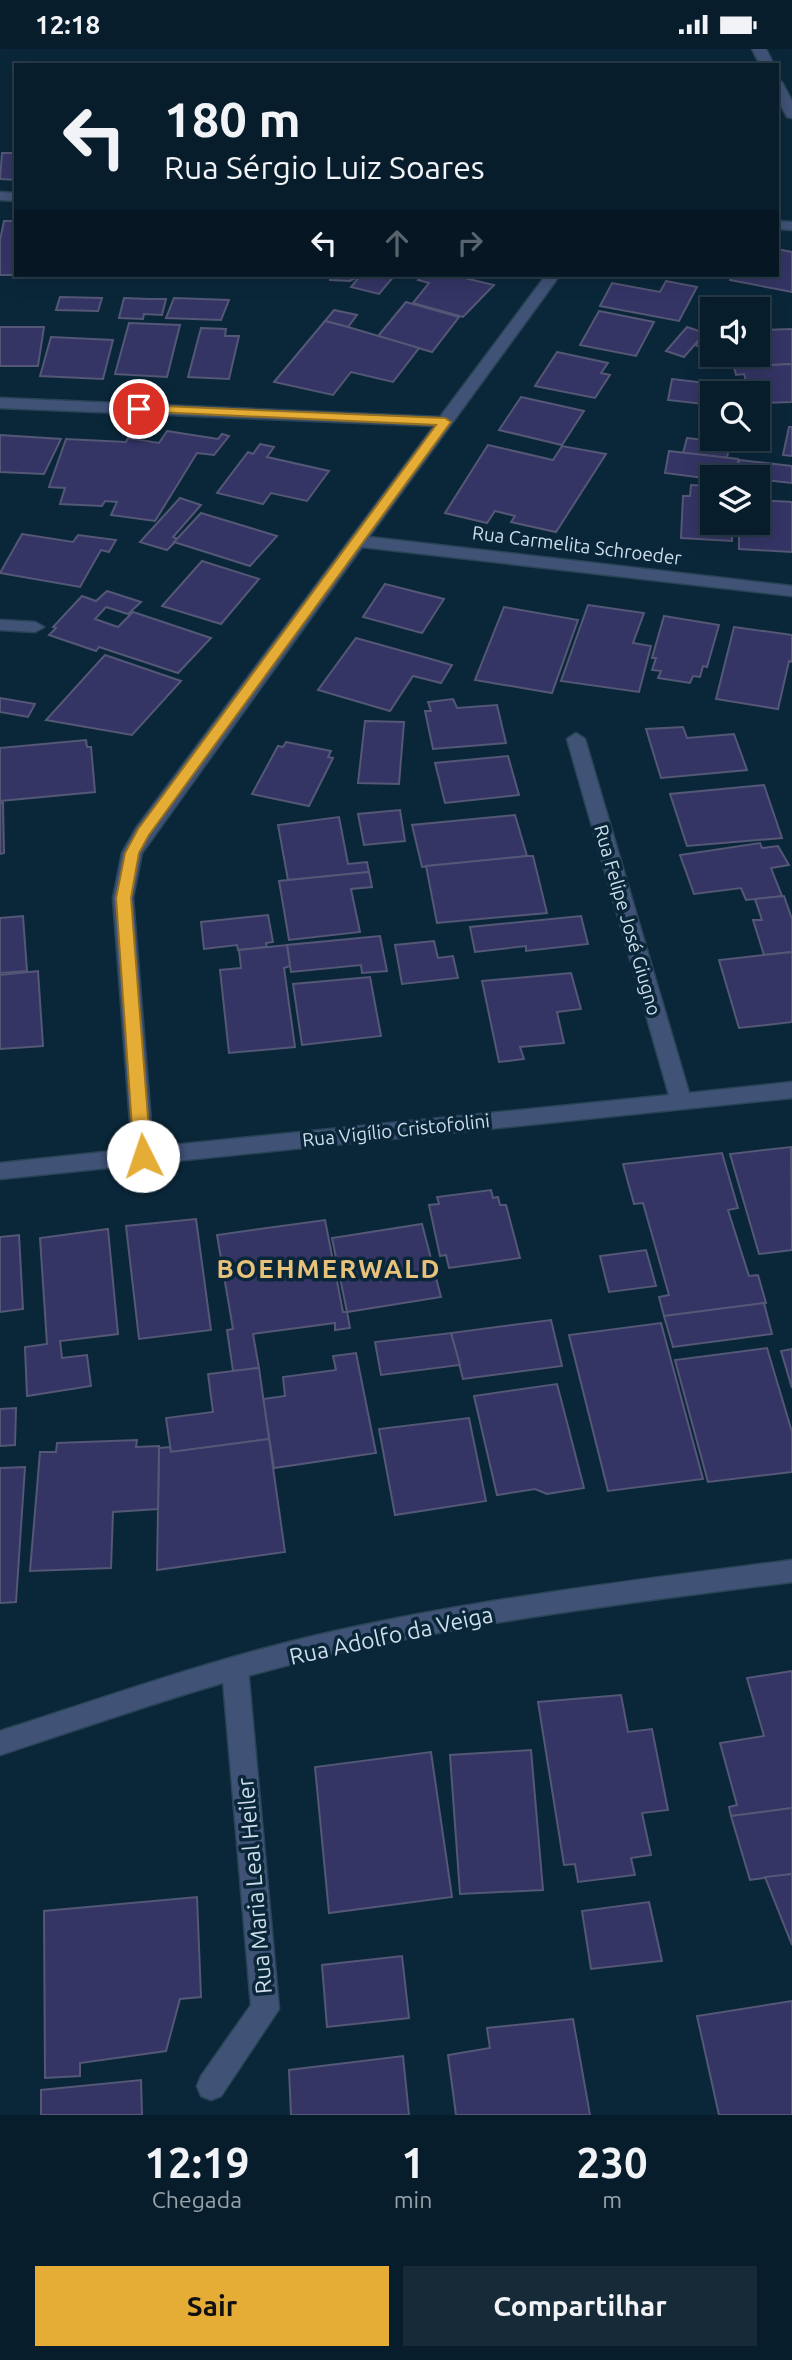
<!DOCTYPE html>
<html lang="pt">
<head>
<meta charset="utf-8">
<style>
  :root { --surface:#081d2c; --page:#162a38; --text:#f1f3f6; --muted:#98a2a9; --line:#293b48; --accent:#e5ad35 }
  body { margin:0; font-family:Ubuntu,sans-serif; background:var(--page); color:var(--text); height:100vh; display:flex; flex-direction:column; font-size:26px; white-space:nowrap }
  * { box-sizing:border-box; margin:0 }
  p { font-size:23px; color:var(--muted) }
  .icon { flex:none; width:38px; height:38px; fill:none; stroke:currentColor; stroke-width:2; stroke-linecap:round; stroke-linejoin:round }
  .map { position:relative; height:2066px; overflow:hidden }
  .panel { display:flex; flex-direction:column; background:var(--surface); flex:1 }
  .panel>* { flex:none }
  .guide { position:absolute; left:14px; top:14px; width:765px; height:214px; border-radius:0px; box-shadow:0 4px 18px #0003,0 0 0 2px var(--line); background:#081d2c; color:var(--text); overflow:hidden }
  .controls { position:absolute; left:700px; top:248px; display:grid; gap:14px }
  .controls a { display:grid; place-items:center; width:70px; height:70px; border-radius:0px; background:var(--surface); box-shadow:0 4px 18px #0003,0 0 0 2px var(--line); font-size:35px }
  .pin { position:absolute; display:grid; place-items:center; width:60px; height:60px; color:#fff; margin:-30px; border:4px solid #fff; border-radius:50%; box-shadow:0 2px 7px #0007 }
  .me { position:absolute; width:77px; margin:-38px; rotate:356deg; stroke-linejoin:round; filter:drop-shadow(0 0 5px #0008) }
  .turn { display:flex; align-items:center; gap:24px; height:147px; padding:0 35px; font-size:32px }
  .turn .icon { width:91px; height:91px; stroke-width:2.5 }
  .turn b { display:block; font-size:49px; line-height:60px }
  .lanes { display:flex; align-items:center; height:66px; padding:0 35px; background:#0003; justify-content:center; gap:35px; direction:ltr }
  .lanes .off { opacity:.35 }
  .eta { display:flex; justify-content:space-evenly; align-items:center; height:119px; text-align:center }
  .eta b { font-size:42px; font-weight:700; line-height:49px }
  .button { display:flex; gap:14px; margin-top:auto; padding:14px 35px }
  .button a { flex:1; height:80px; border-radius:0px; background:var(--accent); color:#111; font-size:28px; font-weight:700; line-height:80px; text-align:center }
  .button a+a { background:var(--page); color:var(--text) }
  .status { display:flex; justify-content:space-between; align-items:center; height:49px; padding:0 35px; background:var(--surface); direction:ltr }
  .status svg { height:19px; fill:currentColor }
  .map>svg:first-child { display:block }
</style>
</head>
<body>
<div class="status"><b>12:18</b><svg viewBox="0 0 49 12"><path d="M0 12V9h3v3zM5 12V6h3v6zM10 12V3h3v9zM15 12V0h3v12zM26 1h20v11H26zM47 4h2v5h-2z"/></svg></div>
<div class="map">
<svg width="792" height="2066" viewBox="0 0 792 2066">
  <rect width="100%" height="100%" fill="#0a273a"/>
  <g fill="#343565" stroke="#545775" stroke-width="2">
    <polygon points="2,104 16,104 16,131 0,130"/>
    <polygon points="4,172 16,172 16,226 0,226 0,191"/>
    <polygon points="777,200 792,203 792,243 730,231 732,226 777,226"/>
    <polygon points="331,226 361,226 350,232 330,231"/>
    <polygon points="361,226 395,226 379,245 351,238"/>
    <polygon points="423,226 452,226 494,236 463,268 413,254 429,234 418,231"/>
    <polygon points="666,232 697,238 679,272 600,257 612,234 660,243"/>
    <polygon points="60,248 102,249 98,262 56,261"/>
    <polygon points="124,249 149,250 166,250 162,266 144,265 143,270 119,269"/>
    <polygon points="174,249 229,251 221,271 166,269"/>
    <polygon points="406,253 459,268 432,303 378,287"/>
    <polygon points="334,261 357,266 348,278 325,272"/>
    <polygon points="599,262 654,273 636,307 580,296"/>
    <polygon points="325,272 348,278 419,299 393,333 351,323 333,346 274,333"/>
    <polygon points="129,274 180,276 167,328 115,325"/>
    <polygon points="0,278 44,278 38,317 0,317"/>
    <polygon points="687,278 705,284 684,308 666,302"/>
    <polygon points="201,279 226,280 225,287 239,287 229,330 188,328"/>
    <polygon points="792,280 792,315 734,318 730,306 758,306 758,281"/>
    <polygon points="706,283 712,285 712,294 707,300 695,296"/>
    <polygon points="51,288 113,291 103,330 40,327"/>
    <polygon points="557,303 608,314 601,324 610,326 595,349 535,337"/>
    <polygon points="792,315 792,353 758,354 758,345 750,345 744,325 736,326 734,318"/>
    <polygon points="672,330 706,334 703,355 668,351"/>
    <polygon points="521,348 584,362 562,396 499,381"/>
    <polygon points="789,378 792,378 792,407 783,406"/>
    <polygon points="167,382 218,390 222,385 229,387 214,406 197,404 155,472 111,466 117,453 105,452 102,457 60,455 65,439 49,438 66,390 126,393 128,389 159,394"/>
    <polygon points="0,386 61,390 44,425 0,423"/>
    <polygon points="687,389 730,394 727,409 683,404"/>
    <polygon points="260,395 274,398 267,408 329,422 307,452 271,444 263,455 217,444 248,403 253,405"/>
    <polygon points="488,396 553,411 562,397 606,405 556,483 511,473 515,467 495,462 487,474 445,464"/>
    <polygon points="669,402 738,410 738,417 734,417 733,429 712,430 665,424"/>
    <polygon points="739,411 792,417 792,434 738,428"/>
    <polygon points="691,436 712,437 712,474 733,474 732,492 681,489 683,447 690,447"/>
    <polygon points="180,449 201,456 173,488 178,490 167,501 140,493"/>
    <polygon points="758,451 792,453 792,503 739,500 739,479 749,480 749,474 758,474"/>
    <polygon points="201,464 277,487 250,517 174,493"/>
    <polygon points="22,485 73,493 78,486 116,491 109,503 101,501 80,538 0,524"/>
    <polygon points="202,512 259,530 221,575 162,557"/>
    <polygon points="385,535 444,550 422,584 363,568"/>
    <polygon points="107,542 141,553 128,565 106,558 95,570 118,578 133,563 211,589 178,624 99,598 96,602 49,586 56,579 53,578 82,547 96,552"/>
    <polygon points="588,556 644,564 633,594 651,597 639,643 561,632"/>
    <polygon points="504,558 578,571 552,644 475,631"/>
    <polygon points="664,567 719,576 707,618 703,617 700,628 693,627 690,634 658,629 661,622 652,621 656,609 652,609"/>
    <polygon points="734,578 792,586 792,613 789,612 778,660 716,650"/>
    <polygon points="356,589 431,610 452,616 441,634 413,627 390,662 318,641"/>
    <polygon points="105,606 181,632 132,686 46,671"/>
    <polygon points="0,649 35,655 28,668 0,663"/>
    <polygon points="453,650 457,659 497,656 506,694 433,700 425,662 431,662 428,653"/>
    <polygon points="365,672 404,673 399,735 358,734"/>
    <polygon points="683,678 687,689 734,685 747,721 661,729 646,680"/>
    <polygon points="86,691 87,698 91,698 95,743 0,752 0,699"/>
    <polygon points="286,693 331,702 328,708 333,709 309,757 252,745 278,697 283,698"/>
    <polygon points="508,707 519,746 445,754 435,714"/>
    <polygon points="764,736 782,789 687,797 670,745"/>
    <polygon points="0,754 3,754 4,804 0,805"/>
    <polygon points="400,761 405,792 364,796 358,765"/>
    <polygon points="515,766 527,807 422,818 412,776"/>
    <polygon points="339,768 348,815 367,813 369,823 288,831 278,776"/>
    <polygon points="760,794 762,799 778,797 789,816 771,819 782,847 746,851 741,839 694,845 680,806"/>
    <polygon points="527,807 533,807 547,864 437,874 426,817"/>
    <polygon points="369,823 372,838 351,840 360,883 289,891 279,832"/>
    <polygon points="784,847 792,870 792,903 764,906 753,871 762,871 755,850"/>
    <polygon points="268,866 273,893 266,894 267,898 238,901 237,896 204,900 201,873"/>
    <polygon points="23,867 27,922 0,924 0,869"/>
    <polygon points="581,867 588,895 526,902 526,897 475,903 470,878"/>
    <polygon points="380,887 387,922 362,924 361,916 291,923 287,896"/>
    <polygon points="434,892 438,909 453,907 458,929 402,935 395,896"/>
    <polygon points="287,896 290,917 284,919 295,998 229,1004 220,921 241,919 239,901"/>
    <polygon points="792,903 792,973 739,979 719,911"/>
    <polygon points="38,922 43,997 0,1000 0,926"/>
    <polygon points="571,924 581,960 557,963 564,994 520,998 524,1010 499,1013 482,932"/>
    <polygon points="370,928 381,987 302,996 293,935"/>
    <polygon points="791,1098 792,1201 759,1205 730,1105"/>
    <polygon points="722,1104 738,1159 728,1161 749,1227 758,1226 766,1254 664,1267 659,1248 669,1246 643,1154 634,1155 623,1115"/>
    <polygon points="491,1141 493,1149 498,1148 500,1156 506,1156 520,1209 449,1219 446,1206 440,1207 429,1156 439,1155 437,1148"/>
    <polygon points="196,1170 211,1281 139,1290 126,1177"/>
    <polygon points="325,1171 343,1263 347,1263 350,1279 335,1281 335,1274 253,1285 259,1319 233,1322 227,1281 233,1280 217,1186"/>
    <polygon points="422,1175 441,1248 347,1263 332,1189"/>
    <polygon points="108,1180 118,1285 60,1292 62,1309 87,1306 91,1337 27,1347 25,1298 47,1295 40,1189"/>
    <polygon points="19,1186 23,1260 0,1263 0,1188"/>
    <polygon points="646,1201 656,1237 609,1243 600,1207"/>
    <polygon points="764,1254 772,1285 673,1298 664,1267"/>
    <polygon points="551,1271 562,1317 463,1330 451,1284"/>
    <polygon points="661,1274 703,1430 608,1442 569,1286"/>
    <polygon points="451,1284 460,1316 381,1326 375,1293"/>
    <polygon points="767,1299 792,1383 792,1423 708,1433 675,1311"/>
    <polygon points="792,1300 792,1339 781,1302"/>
    <polygon points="356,1304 376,1404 274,1419 263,1350 285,1347 283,1328 336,1321 333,1307"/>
    <polygon points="259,1319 269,1390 171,1403 166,1369 213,1363 208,1325"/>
    <polygon points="557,1335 584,1439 547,1445 535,1440 497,1446 474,1347"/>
    <polygon points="16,1359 15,1396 0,1397 0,1360"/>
    <polygon points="469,1369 486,1452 395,1466 379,1380"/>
    <polygon points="269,1390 285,1503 157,1521 159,1399 170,1398 171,1403"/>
    <polygon points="137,1391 136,1398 159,1397 158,1460 113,1463 111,1519 30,1522 40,1403 56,1403 57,1394"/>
    <polygon points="25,1418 16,1553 0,1554 0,1419"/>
    <polygon points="792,1622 792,1759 731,1767 729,1758 737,1756 720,1694 764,1687 747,1629"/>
    <polygon points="621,1646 628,1683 652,1680 668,1761 642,1764 651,1806 631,1809 635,1826 578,1833 575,1815 564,1816 538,1653"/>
    <polygon points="531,1701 543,1841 460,1845 450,1706"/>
    <polygon points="431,1703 452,1848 329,1864 315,1718"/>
    <polygon points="792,1759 792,1825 750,1831 731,1767"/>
    <polygon points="792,1825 792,1896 765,1828"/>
    <polygon points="197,1848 201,1948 180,1950 166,2002 80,2014 80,2027 45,2029 44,1862"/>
    <polygon points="649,1853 662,1912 591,1920 582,1862"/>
    <polygon points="402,1907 409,1969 327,1978 322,1916"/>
    <polygon points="792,1952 792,2066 719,2066 697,1967"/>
    <polygon points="573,1970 590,2066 456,2066 448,2006 490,1999 487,1979"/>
    <polygon points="403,2007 409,2066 291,2066 289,2021"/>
    <polygon points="141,2031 142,2066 41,2066 41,2041"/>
  </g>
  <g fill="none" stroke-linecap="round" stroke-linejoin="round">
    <g stroke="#294456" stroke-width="3">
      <g id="minor">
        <polygon points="752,0 766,0 774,16 760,16"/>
        <polygon points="777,32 782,33 792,52 792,69 787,68 777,49"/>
        <polygon points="0,143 16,144 16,152 0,151"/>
        <polygon points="777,172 792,173 792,181 777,180"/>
        <polygon points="546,226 560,226 369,488 792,537 792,547 362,498 142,804 133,849 153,1098 669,1046 567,690 576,684 585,690 689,1044 792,1033 792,1049 0,1130 0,1114 132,1100 113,849 122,804 136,779 434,377 0,359 0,349 440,368"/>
        <polygon points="0,571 35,573 44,578 35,583 0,581"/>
        <polygon points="235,1609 244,1612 248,1620 279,1960 221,2047 211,2051 201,2047 197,2037 201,2027 251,1956 222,1620 226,1612"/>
      </g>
    </g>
    <g stroke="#294456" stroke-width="3">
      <path id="tertiary" d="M792,1511V1533C629,1554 465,1573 305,1612C201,1637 101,1673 0,1706V1682C101,1650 201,1614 305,1589C465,1551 629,1532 792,1511Z"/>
    </g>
    <use href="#minor" fill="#405377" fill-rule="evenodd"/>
    <use href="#tertiary" fill="#405377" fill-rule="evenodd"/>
  </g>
  <polygon fill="#e5ad35" stroke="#957022" stroke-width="2" points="139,356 445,369 451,373 149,786 139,804 131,849 151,1107 143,1113 134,1107 116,849 125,804 138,780 436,376 135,362 135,357"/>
  <g text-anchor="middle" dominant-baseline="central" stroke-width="7" stroke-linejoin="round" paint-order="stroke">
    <g font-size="19" fill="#cdddea" stroke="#0a273a">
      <text transform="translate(577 496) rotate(7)">Rua Carmelita Schroeder</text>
      <text transform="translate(628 871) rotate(74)">Rua Felipe José Giugno</text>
      <text transform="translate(396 1081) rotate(-6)">Rua Vigílio Cristofolini</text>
    </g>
    <g font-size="23" fill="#cdddea" stroke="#0a273a">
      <text transform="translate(391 1586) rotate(-12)">Rua Adolfo da Veiga</text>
      <text transform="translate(254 1837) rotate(-95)">Rua Maria Leal Heiler</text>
    </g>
    <g font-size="26" font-weight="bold" letter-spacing="2" fill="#e8c27a" stroke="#0a273a">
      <text x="329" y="1219">BOEHMERWALD</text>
    </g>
  </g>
</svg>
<div class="controls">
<a><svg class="icon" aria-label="sound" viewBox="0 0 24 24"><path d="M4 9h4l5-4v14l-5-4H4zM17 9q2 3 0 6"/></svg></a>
<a><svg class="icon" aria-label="search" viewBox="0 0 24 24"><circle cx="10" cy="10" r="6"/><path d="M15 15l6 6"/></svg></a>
<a><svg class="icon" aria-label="layers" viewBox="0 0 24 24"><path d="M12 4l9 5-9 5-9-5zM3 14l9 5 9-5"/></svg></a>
</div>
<div class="pin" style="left:139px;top:360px;background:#d93025"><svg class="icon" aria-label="arrive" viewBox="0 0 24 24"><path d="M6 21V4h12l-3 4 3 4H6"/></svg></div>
<svg class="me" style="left:143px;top:1107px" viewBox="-20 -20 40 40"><circle r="19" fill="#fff"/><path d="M0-13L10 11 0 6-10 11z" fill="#e5ad35"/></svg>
<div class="guide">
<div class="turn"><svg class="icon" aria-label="left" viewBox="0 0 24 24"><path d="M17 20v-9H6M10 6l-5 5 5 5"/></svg><div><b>180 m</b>Rua Sérgio Luiz Soares</div></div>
<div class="lanes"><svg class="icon" aria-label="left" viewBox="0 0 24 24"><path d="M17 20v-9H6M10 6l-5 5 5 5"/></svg><svg class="icon off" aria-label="ahead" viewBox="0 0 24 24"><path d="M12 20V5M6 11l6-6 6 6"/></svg><svg class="icon off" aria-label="right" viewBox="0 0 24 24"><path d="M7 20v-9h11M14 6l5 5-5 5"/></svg></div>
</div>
</div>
<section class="panel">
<div class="eta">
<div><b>12:19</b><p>Chegada</p></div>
<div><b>1</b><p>min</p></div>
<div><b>230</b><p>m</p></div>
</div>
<div class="button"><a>Sair</a><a>Compartilhar</a></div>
</section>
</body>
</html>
